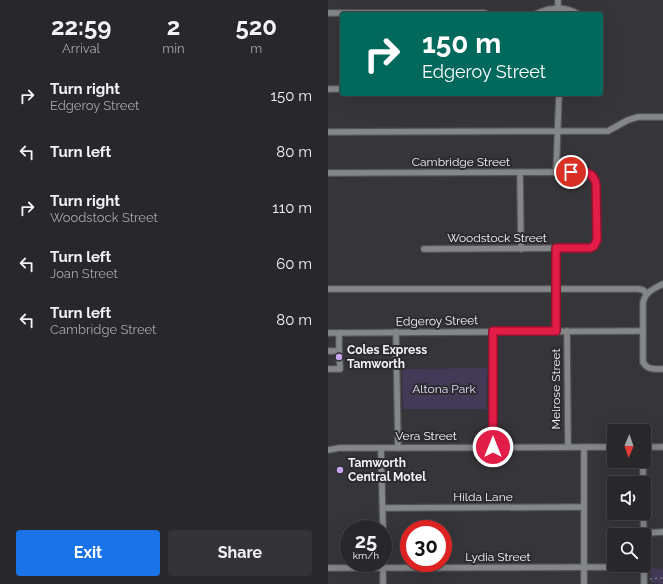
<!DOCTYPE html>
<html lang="en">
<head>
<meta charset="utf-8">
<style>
  :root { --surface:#28282b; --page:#343437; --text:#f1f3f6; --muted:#a5a6a9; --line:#444447; --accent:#1a73e8 }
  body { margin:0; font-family:Raleway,sans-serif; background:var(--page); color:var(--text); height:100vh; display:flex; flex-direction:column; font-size:15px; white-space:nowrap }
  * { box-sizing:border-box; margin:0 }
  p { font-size:13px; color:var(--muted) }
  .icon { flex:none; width:22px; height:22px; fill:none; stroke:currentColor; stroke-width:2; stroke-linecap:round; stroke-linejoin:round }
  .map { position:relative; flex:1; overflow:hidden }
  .drawer { display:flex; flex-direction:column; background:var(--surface); width:328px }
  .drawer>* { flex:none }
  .guide { position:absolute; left:12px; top:12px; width:263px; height:84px; border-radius:4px; box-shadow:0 4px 16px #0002,0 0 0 1px var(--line); background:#00695c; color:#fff; overflow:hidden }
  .needle { width:26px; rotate:182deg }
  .controls { position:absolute; left:279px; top:424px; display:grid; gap:8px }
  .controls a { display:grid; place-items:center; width:44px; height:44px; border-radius:4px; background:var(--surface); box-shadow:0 4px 16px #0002,0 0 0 1px var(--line); font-size:20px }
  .speed { position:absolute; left:12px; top:520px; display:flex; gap:8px; font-size:20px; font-weight:700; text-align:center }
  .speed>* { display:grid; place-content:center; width:52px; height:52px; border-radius:50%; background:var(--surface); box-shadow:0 4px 16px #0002,0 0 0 1px var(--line); line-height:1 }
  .speed small { font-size:10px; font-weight:400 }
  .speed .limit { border:6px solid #d22; background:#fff; color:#111 }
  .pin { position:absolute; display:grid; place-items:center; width:34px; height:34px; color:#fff; margin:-17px; border:2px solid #fff; border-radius:50%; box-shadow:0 1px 4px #0007 }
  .me { position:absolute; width:44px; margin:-22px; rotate:0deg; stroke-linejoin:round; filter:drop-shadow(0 0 3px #0008) }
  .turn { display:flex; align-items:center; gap:14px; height:84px; padding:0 16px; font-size:18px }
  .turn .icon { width:52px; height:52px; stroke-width:2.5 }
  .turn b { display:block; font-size:28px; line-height:34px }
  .eta { display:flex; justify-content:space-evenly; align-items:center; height:68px; text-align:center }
  .eta b { font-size:24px; font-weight:700; line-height:28px }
  .cta { display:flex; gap:8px; margin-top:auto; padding:8px 16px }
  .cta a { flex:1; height:46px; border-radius:4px; background:var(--accent); color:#fff; font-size:16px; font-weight:700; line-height:46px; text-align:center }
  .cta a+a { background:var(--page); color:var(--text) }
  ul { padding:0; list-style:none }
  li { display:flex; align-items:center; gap:12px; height:56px; padding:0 16px }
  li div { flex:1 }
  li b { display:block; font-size:15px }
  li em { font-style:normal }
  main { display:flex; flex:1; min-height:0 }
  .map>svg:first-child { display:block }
</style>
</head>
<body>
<main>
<section class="drawer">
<div class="eta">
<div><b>22:59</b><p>Arrival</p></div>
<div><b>2</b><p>min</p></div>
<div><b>520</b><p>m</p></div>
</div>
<ul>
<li><svg class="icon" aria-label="right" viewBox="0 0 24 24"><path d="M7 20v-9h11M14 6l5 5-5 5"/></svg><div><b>Turn right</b><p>Edgeroy Street</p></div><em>150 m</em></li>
<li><svg class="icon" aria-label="left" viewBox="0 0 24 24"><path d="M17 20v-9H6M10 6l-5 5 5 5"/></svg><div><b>Turn left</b></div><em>80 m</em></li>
<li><svg class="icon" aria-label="right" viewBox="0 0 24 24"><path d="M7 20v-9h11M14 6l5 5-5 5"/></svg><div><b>Turn right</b><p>Woodstock Street</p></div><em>110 m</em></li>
<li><svg class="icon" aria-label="left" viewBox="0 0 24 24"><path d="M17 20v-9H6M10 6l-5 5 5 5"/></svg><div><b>Turn left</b><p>Joan Street</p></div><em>60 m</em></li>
<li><svg class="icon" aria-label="left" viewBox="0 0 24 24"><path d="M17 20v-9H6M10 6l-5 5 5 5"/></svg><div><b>Turn left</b><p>Cambridge Street</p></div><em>80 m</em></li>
</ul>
<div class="cta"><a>Exit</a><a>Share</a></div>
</section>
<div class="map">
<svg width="335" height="584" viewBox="0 0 335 584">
  <rect width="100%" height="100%" fill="#363539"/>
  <g fill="#433a58">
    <polygon points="159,368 158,409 75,409 74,369"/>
    <polygon points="323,568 335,569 335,584 323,582"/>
  </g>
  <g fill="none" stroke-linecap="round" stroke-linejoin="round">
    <g stroke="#545357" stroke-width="8">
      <g id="minor">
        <polyline points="230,0 230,8"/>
        <polyline points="0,13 156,13 159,14"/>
        <path d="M208,14C222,7 237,6 250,14"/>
        <polyline points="0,89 14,89"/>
        <polyline points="0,132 280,131 300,120 310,117 335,117"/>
        <path d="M0,173L258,172C265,175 267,177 268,184L269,239L266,246L262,248L96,249"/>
        <polyline points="192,173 193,249"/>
        <polyline points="228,173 231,94"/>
        <path d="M335,284C325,289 317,292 315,303V362C319,370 326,369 335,369"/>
        <polyline points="0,289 310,289 315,290 319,294"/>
        <polyline points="228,331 228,248"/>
        <polyline points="239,331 240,447"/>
        <polyline points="68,332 70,448"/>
        <polyline points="0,333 315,331"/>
        <polyline points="0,351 11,351 11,333"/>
        <polyline points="0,369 12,369 11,351"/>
        <polyline points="165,447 165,331"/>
        <polyline points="256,447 256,584"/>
        <polyline points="316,447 335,447"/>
        <polyline points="53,448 55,529"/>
        <polyline points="0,450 11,448 286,447"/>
        <polyline points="315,461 315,483"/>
        <polyline points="55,508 256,507"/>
        <polyline points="315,513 316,535"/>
        <polyline points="316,533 335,532"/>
        <polyline points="55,563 55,584"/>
        <polyline points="316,565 316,584"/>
        <polyline points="0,568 316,567"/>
      </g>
    </g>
    <polyline stroke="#959498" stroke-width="1" stroke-dasharray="2 3" stroke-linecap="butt" points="322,579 335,578"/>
    <use href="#minor" stroke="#848787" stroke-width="5.5"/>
  </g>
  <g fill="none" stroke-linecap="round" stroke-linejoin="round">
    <g stroke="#92132f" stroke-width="10">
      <path id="route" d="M165,447V331H228V248H262L266,246L269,240L268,184C265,170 254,172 243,172"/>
    </g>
    <use href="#route" stroke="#e11d48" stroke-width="7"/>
  </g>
  <g fill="#c6a6f0" stroke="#2c2b2f" stroke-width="1.5">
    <circle cx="11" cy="357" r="4"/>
    <circle cx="12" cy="470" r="4"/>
  </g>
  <g text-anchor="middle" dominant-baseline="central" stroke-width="4" stroke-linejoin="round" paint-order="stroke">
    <g font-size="12" fill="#f3f2f5" stroke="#2c2b2f">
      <text x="133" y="162">Cambridge Street</text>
      <text x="169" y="238">Woodstock Street</text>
      <text transform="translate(109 321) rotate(-1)">Edgeroy Street</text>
      <text transform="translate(228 389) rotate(-90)">Melrose Street</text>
      <text x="98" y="436">Vera Street</text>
      <text x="155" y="497">Hilda Lane</text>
      <text x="170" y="557">Lydia Street</text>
    </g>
    <g font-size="12" font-weight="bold" fill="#f3f2f5" stroke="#2c2b2f" text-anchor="start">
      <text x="19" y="350">Coles Express<tspan x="19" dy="14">Tamworth</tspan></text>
      <text x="20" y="463">Tamworth<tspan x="20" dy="14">Central Motel</tspan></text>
    </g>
    <g font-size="12" fill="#e3dcf9" stroke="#2c2b2f">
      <text x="116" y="389">Altona Park</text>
    </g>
  </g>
</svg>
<div class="controls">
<a><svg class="needle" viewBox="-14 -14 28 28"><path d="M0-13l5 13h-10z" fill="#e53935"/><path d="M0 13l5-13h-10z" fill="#a5a6a9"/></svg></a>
<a><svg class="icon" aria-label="sound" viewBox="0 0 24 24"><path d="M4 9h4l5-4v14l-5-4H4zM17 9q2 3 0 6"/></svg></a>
<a><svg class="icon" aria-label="search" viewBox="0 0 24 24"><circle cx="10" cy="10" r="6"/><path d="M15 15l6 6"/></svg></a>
</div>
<div class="speed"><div>25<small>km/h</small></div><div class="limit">30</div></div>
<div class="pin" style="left:243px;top:172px;background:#d93025"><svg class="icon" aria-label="arrive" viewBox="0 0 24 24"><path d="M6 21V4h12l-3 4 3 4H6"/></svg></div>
<svg class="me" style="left:165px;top:447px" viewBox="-20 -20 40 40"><circle r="17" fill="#e11d48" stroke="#fff" stroke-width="3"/><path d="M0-11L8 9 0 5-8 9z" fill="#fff"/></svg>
<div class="guide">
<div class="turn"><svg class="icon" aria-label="right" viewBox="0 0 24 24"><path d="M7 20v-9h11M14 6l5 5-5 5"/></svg><div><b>150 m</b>Edgeroy Street</div></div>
</div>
</div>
</main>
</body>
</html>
